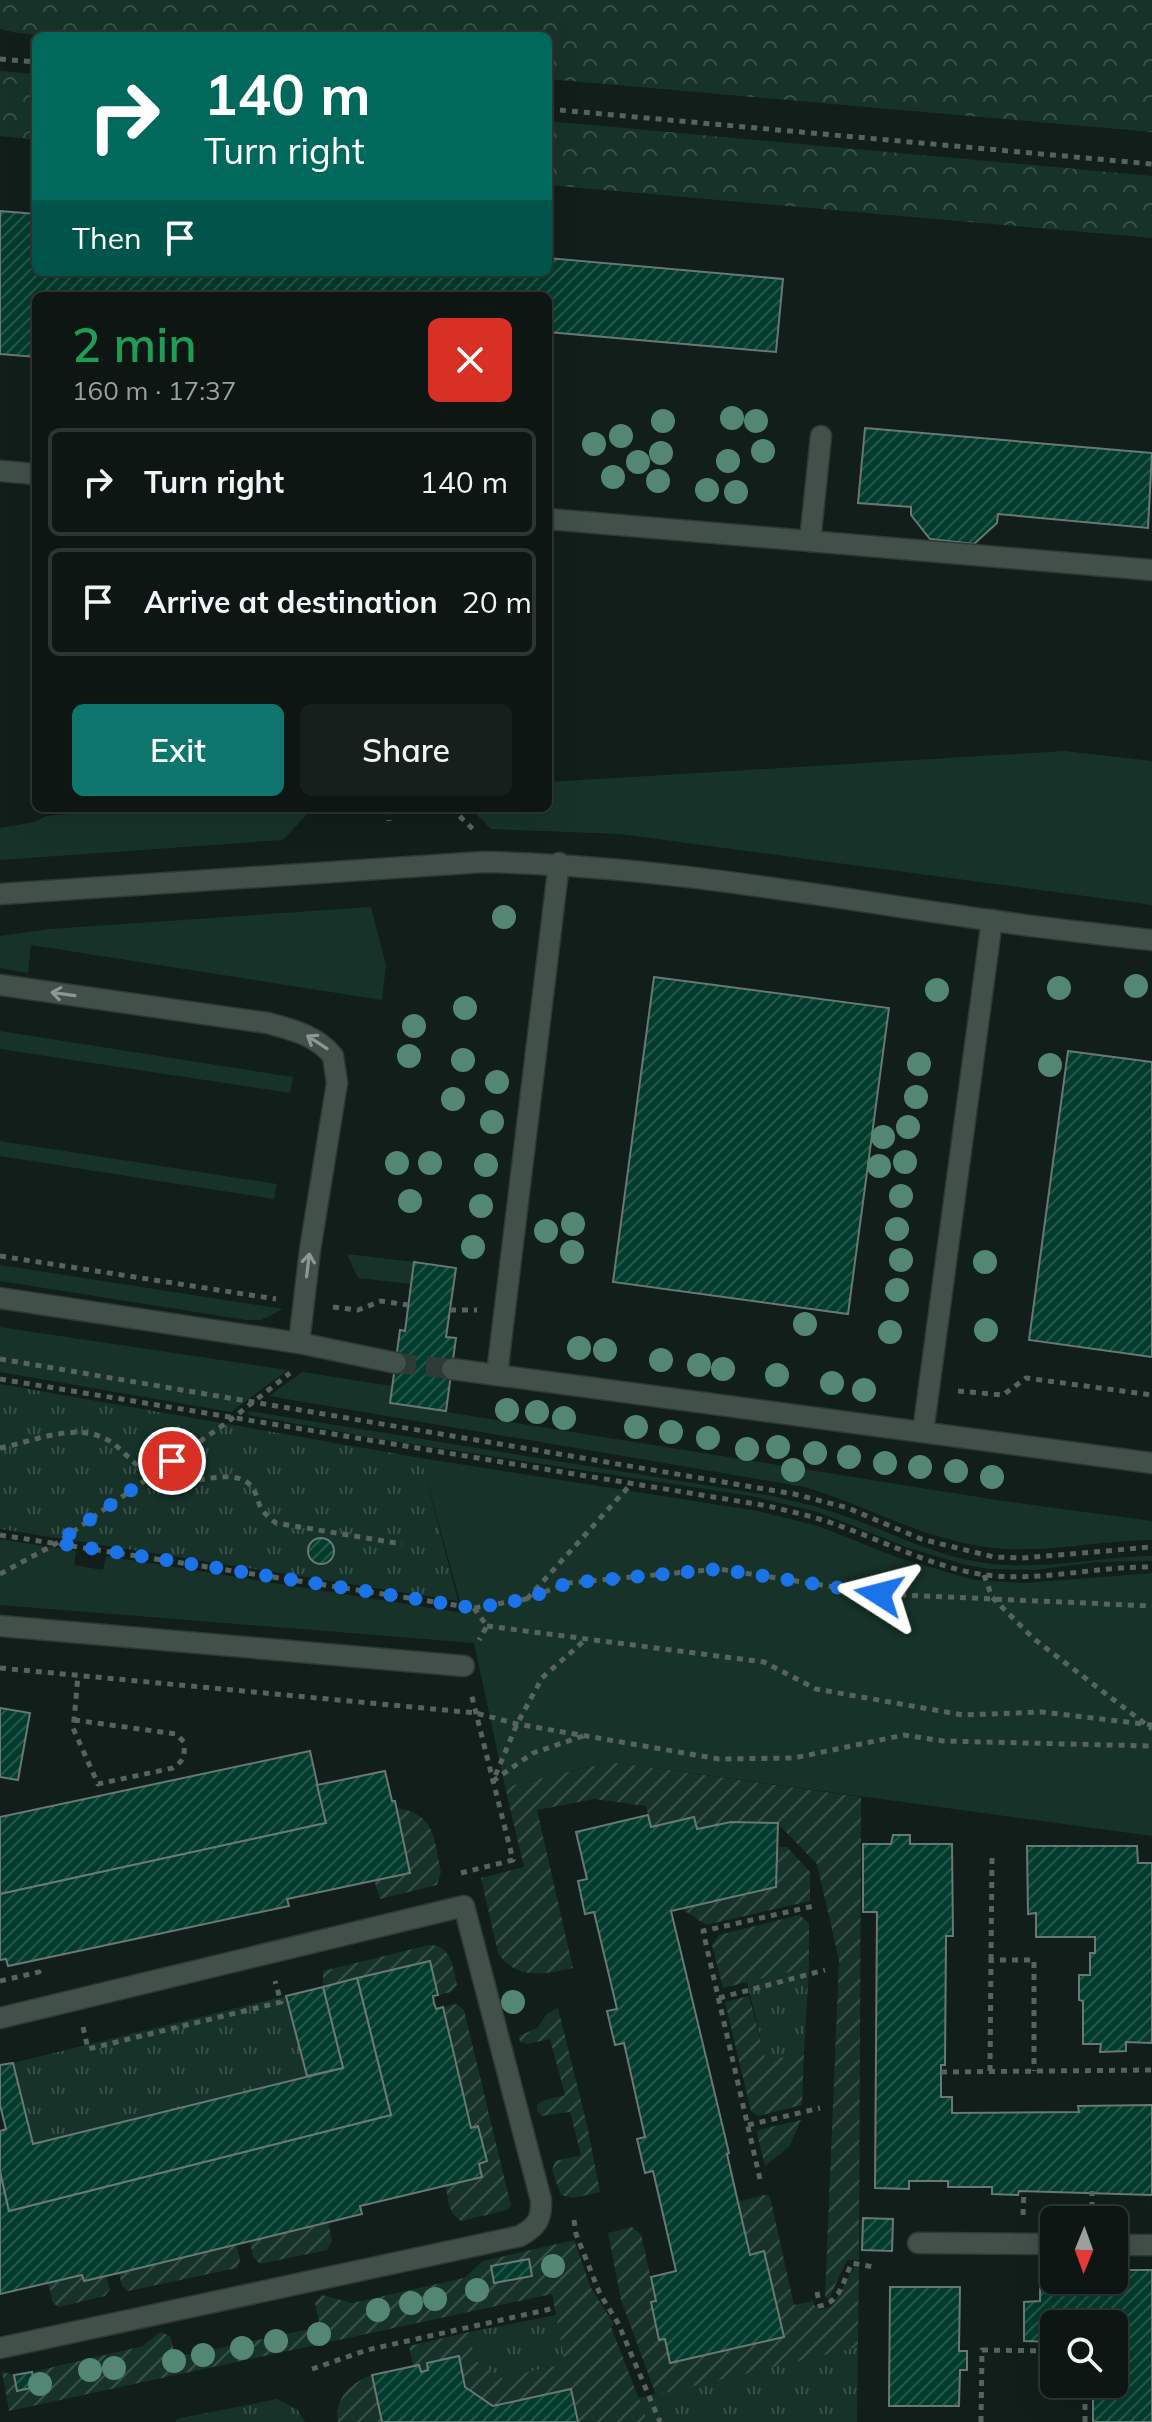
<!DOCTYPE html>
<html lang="en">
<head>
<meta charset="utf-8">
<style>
  :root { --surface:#0d1613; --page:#161f1c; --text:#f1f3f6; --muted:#9a9fa0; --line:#2d3533; --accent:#0f766e }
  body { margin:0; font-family:Mulish,sans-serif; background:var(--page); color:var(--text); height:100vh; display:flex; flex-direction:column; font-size:30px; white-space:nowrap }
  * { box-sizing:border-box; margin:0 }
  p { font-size:26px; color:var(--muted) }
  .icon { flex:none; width:44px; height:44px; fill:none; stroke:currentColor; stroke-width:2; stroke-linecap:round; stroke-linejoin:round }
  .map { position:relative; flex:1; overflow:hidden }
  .side { position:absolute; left:32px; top:292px; width:520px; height:520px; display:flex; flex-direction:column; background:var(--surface); border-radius:12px; box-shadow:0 8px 32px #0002,0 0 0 2px var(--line) }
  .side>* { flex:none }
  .banner { position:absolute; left:32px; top:32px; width:520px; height:244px; border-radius:12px; box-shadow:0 8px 32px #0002,0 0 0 2px var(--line); background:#00695c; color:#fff; overflow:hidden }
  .needle { width:52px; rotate:181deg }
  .fabs { position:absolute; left:1040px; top:2206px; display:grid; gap:16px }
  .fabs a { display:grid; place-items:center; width:88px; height:88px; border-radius:12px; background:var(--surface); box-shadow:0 8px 32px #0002,0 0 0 2px var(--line); font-size:40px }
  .pin { position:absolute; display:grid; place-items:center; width:68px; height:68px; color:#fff; margin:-34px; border:4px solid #fff; border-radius:50%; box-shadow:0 2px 8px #0007 }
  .me { position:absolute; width:88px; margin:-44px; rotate:279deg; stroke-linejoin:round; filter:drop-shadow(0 0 6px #0008) }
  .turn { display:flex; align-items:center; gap:28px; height:168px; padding:0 40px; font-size:36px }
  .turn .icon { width:104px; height:104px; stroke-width:2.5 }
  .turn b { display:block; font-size:56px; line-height:68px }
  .then { display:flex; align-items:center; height:76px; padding:0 40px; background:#0003; gap:16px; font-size:30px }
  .round { display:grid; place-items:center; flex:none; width:84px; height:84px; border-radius:12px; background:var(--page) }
  .overview { display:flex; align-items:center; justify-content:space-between; height:136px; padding:0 40px }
  h1 { font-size:48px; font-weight:600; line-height:60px; color:#1e9e55 }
  .primary-button { display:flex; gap:16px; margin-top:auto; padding:16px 40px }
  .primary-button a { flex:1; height:92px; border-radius:12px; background:var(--accent); color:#fff; font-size:32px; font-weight:600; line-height:92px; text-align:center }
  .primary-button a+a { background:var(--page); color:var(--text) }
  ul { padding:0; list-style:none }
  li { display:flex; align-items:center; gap:24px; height:108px; margin:0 16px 12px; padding:0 24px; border:4px solid var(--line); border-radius:12px }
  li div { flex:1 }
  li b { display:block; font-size:30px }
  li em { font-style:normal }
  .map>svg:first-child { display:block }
</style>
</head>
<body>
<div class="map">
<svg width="1152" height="2422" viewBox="0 0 1152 2422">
  <defs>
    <pattern id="forest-crowns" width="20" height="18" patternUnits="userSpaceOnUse" patternTransform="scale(2)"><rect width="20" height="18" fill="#173329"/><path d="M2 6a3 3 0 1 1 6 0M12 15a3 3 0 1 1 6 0" fill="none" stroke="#385048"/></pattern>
    <pattern id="park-tufts" width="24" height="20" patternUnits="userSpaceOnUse" patternTransform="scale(2)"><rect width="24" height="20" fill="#173329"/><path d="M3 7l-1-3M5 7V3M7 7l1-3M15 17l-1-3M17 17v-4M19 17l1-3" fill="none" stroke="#385048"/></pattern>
    <pattern id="garden-furrows" width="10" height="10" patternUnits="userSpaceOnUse" patternTransform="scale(2)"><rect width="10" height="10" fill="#173329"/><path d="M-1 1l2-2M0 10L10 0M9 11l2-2" fill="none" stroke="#385048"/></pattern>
    <pattern id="building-hatch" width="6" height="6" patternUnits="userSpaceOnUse" patternTransform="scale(2)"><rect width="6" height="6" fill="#023c2c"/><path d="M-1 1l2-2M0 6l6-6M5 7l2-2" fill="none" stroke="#26584a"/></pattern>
  </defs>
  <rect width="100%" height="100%" fill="#111e19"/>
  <g fill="#173329">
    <polygon points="1064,751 1152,761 1152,905 620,834 491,829 474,812 447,808 548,808 548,782"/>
    <polygon points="121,808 348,808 311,810 283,840 0,860 0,828 34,822 47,816"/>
    <polygon points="371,907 386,965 382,1000 31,945 28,973 0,968 0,936 50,929"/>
    <polygon points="0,1031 293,1077 290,1093 0,1049"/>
    <polygon points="0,1141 277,1184 274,1199 0,1156"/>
    <polygon points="347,1254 414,1262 411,1284 358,1278"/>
    <polygon points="0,1265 283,1309 261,1320 246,1320 0,1281"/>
    <polygon points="0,1327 288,1370 231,1412 0,1372"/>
    <path d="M302,1372L392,1386L390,1403L1003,1501L1152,1521V1540C1097,1540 1041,1555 986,1547C923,1539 865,1505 805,1487L269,1396Z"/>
    <path d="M249,1411L773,1496C795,1502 818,1506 839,1514C886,1530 930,1554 979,1562C1036,1572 1095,1557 1152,1556V1561L1097,1562L1035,1570L989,1569L962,1564L909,1548L818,1512L751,1496L379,1439L248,1415Z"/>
    <polygon points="421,1458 758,1511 818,1526 899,1558 974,1580 1025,1583 1152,1573 1152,1836 611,1762 505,1787 474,1643 0,1605 0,1539 76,1551 74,1565 103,1570 106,1556 463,1613"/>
  </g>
  <g fill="url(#forest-crowns)">
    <polygon points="0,0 1152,0 1152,132 548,79 548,36 46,36 17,33 0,29"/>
    <polygon points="0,71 36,74 36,140 0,136"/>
    <polygon points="548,121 1152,176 1152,238 548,185"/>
  </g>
  <g fill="url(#park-tufts)">
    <polygon points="0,1384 421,1458 458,1601 0,1529"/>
    <polygon points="809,1967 804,2053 766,2061 747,1982"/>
    <polygon points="286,1996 307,2076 33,2144 13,2063"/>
    <polygon points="556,2315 566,2364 519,2374 511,2384 475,2360 469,2332"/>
    <polygon points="858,2347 857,2422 648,2422 638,2398"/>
    <polygon points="277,2399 297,2409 305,2422 176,2422 176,2419"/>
  </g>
  <g fill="url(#garden-furrows)">
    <path d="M611,1762L861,1797L859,2260H847L829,2299L825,2297L839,1960L817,1864L777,1823L731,1822L697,1829L694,1817L651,1827L646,1806L594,1799L537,1810L573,1968C545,1974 516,1981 498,1953L481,1878L524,1867L505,1787Z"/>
    <path d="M396,1808C436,1814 434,1839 441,1872L437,1885L380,1899L374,1880L410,1873Z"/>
    <polygon points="777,1847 787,1847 810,1872 810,1901 706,1925 682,1909 775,1887"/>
    <polygon points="799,1915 809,1923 809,1967 723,1988 712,1945 719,1935"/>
    <path d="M429,1945C452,1945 453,1968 457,1985L451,1992L438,1995L429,1961L323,1987V1971Z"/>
    <polygon points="749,1996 766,2061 804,2053 802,2105 758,2116 751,2111 725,2002"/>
    <path d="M456,2004L464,2010L511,2206L507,2210L461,2221C448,2213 448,2200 446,2186L482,2177L479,2164L487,2161L478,2127L471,2128L443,2007Z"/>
    <polygon points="558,2008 587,2125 600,2192 573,2198 561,2195 552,2171 555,2161 581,2155 570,2112 542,2116 537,2111 537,2105 542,2101 565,2095 550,2039 527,2044 520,2042 519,2036 537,2028 547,2014"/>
    <polygon points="801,2120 789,2147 765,2166 757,2133 758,2130"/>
    <polygon points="763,2195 769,2196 771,2201 794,2305 813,2301 814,2305 821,2310 832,2306 855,2266 859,2267 858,2347 656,2395 621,2300 608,2233 632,2227 641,2234 656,2301 651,2302 659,2339 665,2339 671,2363 783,2336 764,2252 750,2255 738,2202"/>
    <polygon points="328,2222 332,2241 327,2250 260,2264 253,2257 250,2241"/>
    <polygon points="574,2240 591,2288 614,2324 611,2327 648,2422 578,2422 571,2389 493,2406 465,2387 459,2356 427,2363 428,2370 421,2372 419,2365 413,2366 409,2346 469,2332 475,2360 511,2384 518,2374 565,2364 552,2294 9,2411 2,2372 14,2375 32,2372 143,2346 160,2332 170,2336 176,2357 320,2327 315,2303 322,2295 352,2303 464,2278 483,2261"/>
    <polygon points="236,2244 240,2260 237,2268 128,2291 122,2286 119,2273"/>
    <polygon points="82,2275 84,2281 106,2277 110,2289 105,2296 59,2307 53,2303 48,2283"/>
    <path d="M372,2375L382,2422H338C333,2399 352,2382 372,2375Z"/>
  </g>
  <g fill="url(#building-hatch)" stroke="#697872" stroke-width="2">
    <polygon points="0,211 36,214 36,272 548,272 548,258 783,279 776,352 548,332 548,296 36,296 36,357 0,354"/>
    <polygon points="865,428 1152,453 1148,528 998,514 997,523 974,544 930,539 911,515 911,507 858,503"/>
    <polygon points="654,977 889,1008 848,1314 613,1282"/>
    <polygon points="1068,1051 1152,1062 1152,1357 1029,1340"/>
    <polygon points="414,1262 456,1268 446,1337 456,1338 446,1411 390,1403 400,1330 405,1331"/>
    <circle cx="321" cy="1551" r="13"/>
    <polygon points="0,1708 30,1713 18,1780 0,1777"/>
    <polygon points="310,1751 326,1823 0,1894 0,1817"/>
    <polygon points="385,1771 392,1801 395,1801 410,1873 287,1899 289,1906 135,1939 8,1966 6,1959 0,1960 0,1894 326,1823 317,1785"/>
    <polygon points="648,1815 651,1827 694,1817 697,1829 731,1822 778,1823 776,1887 671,1911 729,2153 727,2154 750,2255 764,2251 784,2337 670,2363 665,2339 659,2340 651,2302 656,2301 651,2277 676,2271 653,2171 645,2173 637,2139 645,2137 624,2043 615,2045 607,2011 617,2009 594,1912 585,1914 578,1881 587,1879 576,1832"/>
    <polygon points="893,1835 910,1835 910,1844 952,1844 953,1936 946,1936 945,2065 941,2065 941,2097 952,2097 952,2113 1079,2112 1078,2106 1152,2105 1152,2195 1019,2191 1018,2195 992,2194 992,2187 948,2187 948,2181 909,2181 909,2189 875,2188 877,1912 863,1912 863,1844 891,1844"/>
    <polygon points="1027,1846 1137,1846 1138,1863 1152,1863 1152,2043 1126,2042 1126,2051 1100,2052 1101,2044 1083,2044 1083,2001 1079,2000 1079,1975 1090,1975 1090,1953 1095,1953 1095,1937 1036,1937 1036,1913 1028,1914"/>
    <polygon points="430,1961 438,1995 433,1996 434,2003 436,2009 443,2007 471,2128 478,2126 487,2161 479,2164 482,2177 360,2206 362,2214 119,2273 84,2281 82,2275 0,2294 0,2171 9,2211 391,2115 357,1978"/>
    <polygon points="357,1978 391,2115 9,2211 0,2171 0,2131 6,2129 0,2105 0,2065 13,2063 33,2144 343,2068 323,1987"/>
    <polygon points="323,1987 343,2068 307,2076 286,1996"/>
    <polygon points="863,2218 893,2219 892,2251 862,2250"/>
    <polygon points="529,2259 532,2276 494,2283 491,2266"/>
    <polygon points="1040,2270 1054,2270 1054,2280 1114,2280 1114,2270 1152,2270 1152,2422 1093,2422 1093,2384 1114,2384 1114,2324 1054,2324 1054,2342 1024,2341 1024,2302 1040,2301"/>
    <polygon points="890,2287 960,2287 959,2351 967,2351 967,2370 960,2370 959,2406 889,2406"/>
    <polygon points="459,2356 465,2387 493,2406 571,2389 578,2422 382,2422 372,2375 419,2365 421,2372 428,2370 427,2363"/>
    <polygon points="32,2372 35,2387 17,2391 14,2375"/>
  </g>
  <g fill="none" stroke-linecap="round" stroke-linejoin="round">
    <polyline stroke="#2f3b36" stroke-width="20" stroke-dasharray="20 10" stroke-linecap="butt" points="396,1363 452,1369"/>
    <g stroke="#303835" stroke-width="23">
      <g id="minor">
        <polyline points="0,471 36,474"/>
        <polyline points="548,519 1152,570"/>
        <polyline points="810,541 821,436"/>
        <path d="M0,894L483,862C654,865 821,896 989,920C1043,928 1098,934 1152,940"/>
        <path d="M0,985L268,1023C293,1030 316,1035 333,1056L337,1083L310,1250L299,1343"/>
        <polyline points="0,1298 299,1343 396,1363"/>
        <polyline points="452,1369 1152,1463"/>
        <polyline points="497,1374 559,863"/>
        <polyline points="923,1432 992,920"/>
        <polyline points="0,1626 464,1666"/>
        <path d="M0,2018L464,1906L541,2200C542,2220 536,2227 520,2236L0,2348"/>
        <polyline points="918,2243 1054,2244"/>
        <polyline points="1114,2245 1152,2245"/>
      </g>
    </g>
    <g stroke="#57635e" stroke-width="5" stroke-dasharray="6 6" stroke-linecap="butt">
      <polyline points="0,59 36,62"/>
      <polyline points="548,109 1152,164"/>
      <polyline points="388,808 389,821"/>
      <polyline points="451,808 476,832"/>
      <polyline points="0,1256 276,1299"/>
      <polyline points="333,1307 358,1310 381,1301 408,1305"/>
      <polyline points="450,1310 477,1310"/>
      <polyline points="0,1359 794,1494 848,1508 921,1539 994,1557 1022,1558 1152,1547"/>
      <path d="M0,1379L768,1506C792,1512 817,1517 840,1526C889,1543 934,1568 986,1575C1042,1582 1096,1566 1152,1567"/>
      <polyline points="958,1391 1003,1395 1026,1378 1152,1395"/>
      <path d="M0,1448C36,1441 80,1419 114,1444C130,1457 142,1474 163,1481C189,1488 227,1467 248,1483C257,1490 257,1502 262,1510C266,1515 271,1519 276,1523L402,1544"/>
      <polyline points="0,1535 474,1608 526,1599 568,1583 719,1569 879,1594 1152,1606"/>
      <polyline points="0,1574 57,1543 233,1418 290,1373"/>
      <polyline points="984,1575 992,1597 1034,1639 1152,1729"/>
      <polyline points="527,1599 632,1483"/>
      <polyline points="474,1608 487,1626 479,1640"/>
      <polyline points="487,1626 764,1662 816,1689 963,1715 1042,1712 1152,1725"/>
      <polyline points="0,1668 476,1713 517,1724 719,1759 794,1758 904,1735 943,1741 1152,1746"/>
      <path d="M74,1720L176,1734L184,1742C185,1755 184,1761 173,1768L98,1784L73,1728L74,1720L78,1675"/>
      <polyline points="583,1736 533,1753 493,1781 517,1724 542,1678 586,1639"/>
      <polyline points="461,1873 513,1860 471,1693"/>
      <polyline points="991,1960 992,1856"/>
      <polyline points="0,1981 39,1972 40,1978"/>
      <polyline points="719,1998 825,1970"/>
      <polyline points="83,2027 88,2049 281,2002 275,1981"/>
      <polyline points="990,2071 991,1960 1034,1960 1034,2071"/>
      <polyline points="941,2072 1152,2070"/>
      <polyline points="748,2125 820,2108"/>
      <polyline points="760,2179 703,1931 814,1906"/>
      <polyline points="1023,2215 1024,2191"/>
      <polyline points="574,2220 576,2234 600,2294 618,2323 660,2422"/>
      <polyline points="1092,2220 1092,2191"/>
      <path d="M817,2292L820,2306C841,2302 843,2280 852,2263L874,2267"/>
      <polyline points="312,2369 367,2350 555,2308"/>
      <polyline points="981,2422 982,2350 1054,2351"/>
      <polyline points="1085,2422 1085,2384"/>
    </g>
    <use href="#minor" stroke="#42504a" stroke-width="20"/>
  </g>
  <g fill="#548773">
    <circle cx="732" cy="418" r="12"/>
    <circle cx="663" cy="421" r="12"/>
    <circle cx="756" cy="421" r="12"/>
    <circle cx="621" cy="436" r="12"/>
    <circle cx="594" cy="444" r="12"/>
    <circle cx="763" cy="451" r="12"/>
    <circle cx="661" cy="453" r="12"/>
    <circle cx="728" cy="461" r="12"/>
    <circle cx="638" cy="462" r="12"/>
    <circle cx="613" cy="477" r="12"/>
    <circle cx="658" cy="481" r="12"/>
    <circle cx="707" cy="490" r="12"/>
    <circle cx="736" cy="492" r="12"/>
    <circle cx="504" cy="917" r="12"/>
    <circle cx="1136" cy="986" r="12"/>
    <circle cx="1059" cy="988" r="12"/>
    <circle cx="937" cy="990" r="12"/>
    <circle cx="465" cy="1008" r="12"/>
    <circle cx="414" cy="1026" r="12"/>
    <circle cx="409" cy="1056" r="12"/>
    <circle cx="463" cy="1060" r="12"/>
    <circle cx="919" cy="1064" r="12"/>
    <circle cx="1050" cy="1065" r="12"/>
    <circle cx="497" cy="1082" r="12"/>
    <circle cx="916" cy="1097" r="12"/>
    <circle cx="453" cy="1099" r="12"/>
    <circle cx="492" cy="1122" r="12"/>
    <circle cx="908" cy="1127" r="12"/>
    <circle cx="883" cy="1137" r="12"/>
    <circle cx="905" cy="1162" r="12"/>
    <circle cx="397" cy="1163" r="12"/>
    <circle cx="430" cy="1163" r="12"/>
    <circle cx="486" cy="1165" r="12"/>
    <circle cx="879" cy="1166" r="12"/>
    <circle cx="901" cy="1196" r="12"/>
    <circle cx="410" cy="1201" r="12"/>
    <circle cx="481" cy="1206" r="12"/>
    <circle cx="573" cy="1224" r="12"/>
    <circle cx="897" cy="1229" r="12"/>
    <circle cx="546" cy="1231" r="12"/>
    <circle cx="473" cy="1247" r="12"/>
    <circle cx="572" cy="1252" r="12"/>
    <circle cx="901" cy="1260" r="12"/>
    <circle cx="985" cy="1262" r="12"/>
    <circle cx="897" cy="1290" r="12"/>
    <circle cx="805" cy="1324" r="12"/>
    <circle cx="986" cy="1330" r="12"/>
    <circle cx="890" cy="1332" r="12"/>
    <circle cx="579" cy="1348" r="12"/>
    <circle cx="605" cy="1350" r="12"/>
    <circle cx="661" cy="1360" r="12"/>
    <circle cx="699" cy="1365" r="12"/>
    <circle cx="723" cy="1369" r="12"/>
    <circle cx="777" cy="1375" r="12"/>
    <circle cx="832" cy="1383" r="12"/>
    <circle cx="864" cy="1390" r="12"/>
    <circle cx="507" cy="1410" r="12"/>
    <circle cx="537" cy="1412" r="12"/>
    <circle cx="564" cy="1418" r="12"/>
    <circle cx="636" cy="1427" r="12"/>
    <circle cx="671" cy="1432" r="12"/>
    <circle cx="708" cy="1438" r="12"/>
    <circle cx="778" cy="1447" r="12"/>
    <circle cx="747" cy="1449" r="12"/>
    <circle cx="815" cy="1453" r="12"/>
    <circle cx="849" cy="1457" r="12"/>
    <circle cx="885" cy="1463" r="12"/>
    <circle cx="920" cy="1467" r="12"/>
    <circle cx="793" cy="1470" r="12"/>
    <circle cx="956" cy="1471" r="12"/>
    <circle cx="992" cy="1477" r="12"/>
    <circle cx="513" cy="2002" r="12"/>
    <circle cx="553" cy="2266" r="12"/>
    <circle cx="477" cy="2290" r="12"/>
    <circle cx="435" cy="2299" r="12"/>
    <circle cx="411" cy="2303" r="12"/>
    <circle cx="378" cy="2310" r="12"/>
    <circle cx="319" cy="2334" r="12"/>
    <circle cx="276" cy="2341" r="12"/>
    <circle cx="242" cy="2348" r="12"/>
    <circle cx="203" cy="2355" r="12"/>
    <circle cx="174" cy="2361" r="12"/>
    <circle cx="114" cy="2368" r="12"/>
    <circle cx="90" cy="2370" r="12"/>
    <circle cx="40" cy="2384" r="12"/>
  </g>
  <defs><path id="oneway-shaft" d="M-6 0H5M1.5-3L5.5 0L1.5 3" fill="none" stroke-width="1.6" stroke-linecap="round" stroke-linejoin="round" transform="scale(2)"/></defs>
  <g stroke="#8d9894">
    <use href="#oneway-shaft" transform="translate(63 994) rotate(-172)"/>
    <use href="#oneway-shaft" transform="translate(317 1042) rotate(-147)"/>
    <use href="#oneway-shaft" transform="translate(308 1265) rotate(-83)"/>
  </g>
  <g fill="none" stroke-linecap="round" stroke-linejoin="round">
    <polyline stroke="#1a73e8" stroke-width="14" stroke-dasharray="0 25.2" points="172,1461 57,1543 474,1608 526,1599 568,1583 719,1569 879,1594"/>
  </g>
</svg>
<div class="fabs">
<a><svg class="needle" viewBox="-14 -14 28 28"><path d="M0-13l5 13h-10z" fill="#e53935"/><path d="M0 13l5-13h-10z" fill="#9a9fa0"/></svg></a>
<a><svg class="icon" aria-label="search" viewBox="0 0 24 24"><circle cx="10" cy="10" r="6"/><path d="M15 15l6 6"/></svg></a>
</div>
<div class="pin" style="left:172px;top:1461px;background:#d93025"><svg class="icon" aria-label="arrive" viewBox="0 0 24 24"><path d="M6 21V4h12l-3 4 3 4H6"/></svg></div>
<svg class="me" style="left:879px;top:1594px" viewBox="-20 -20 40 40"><path d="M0-17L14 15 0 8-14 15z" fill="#1a73e8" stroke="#fff" stroke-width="4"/></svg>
<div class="banner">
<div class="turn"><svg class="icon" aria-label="right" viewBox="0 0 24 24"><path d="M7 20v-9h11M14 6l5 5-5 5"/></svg><div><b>140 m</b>Turn right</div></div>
<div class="then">Then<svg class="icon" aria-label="arrive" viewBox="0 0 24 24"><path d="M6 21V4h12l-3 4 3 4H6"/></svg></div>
</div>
<section class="side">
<div class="overview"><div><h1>2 min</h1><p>160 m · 17:37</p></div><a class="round" style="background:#d93025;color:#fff"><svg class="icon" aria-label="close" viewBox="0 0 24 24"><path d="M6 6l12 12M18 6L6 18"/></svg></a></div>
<ul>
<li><svg class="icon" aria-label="right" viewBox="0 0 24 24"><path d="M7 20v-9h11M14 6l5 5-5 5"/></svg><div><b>Turn right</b></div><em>140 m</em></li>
<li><svg class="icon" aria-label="arrive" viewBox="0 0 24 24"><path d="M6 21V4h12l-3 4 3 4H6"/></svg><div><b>Arrive at destination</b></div><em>20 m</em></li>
</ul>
<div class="primary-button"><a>Exit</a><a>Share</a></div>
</section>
</div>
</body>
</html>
